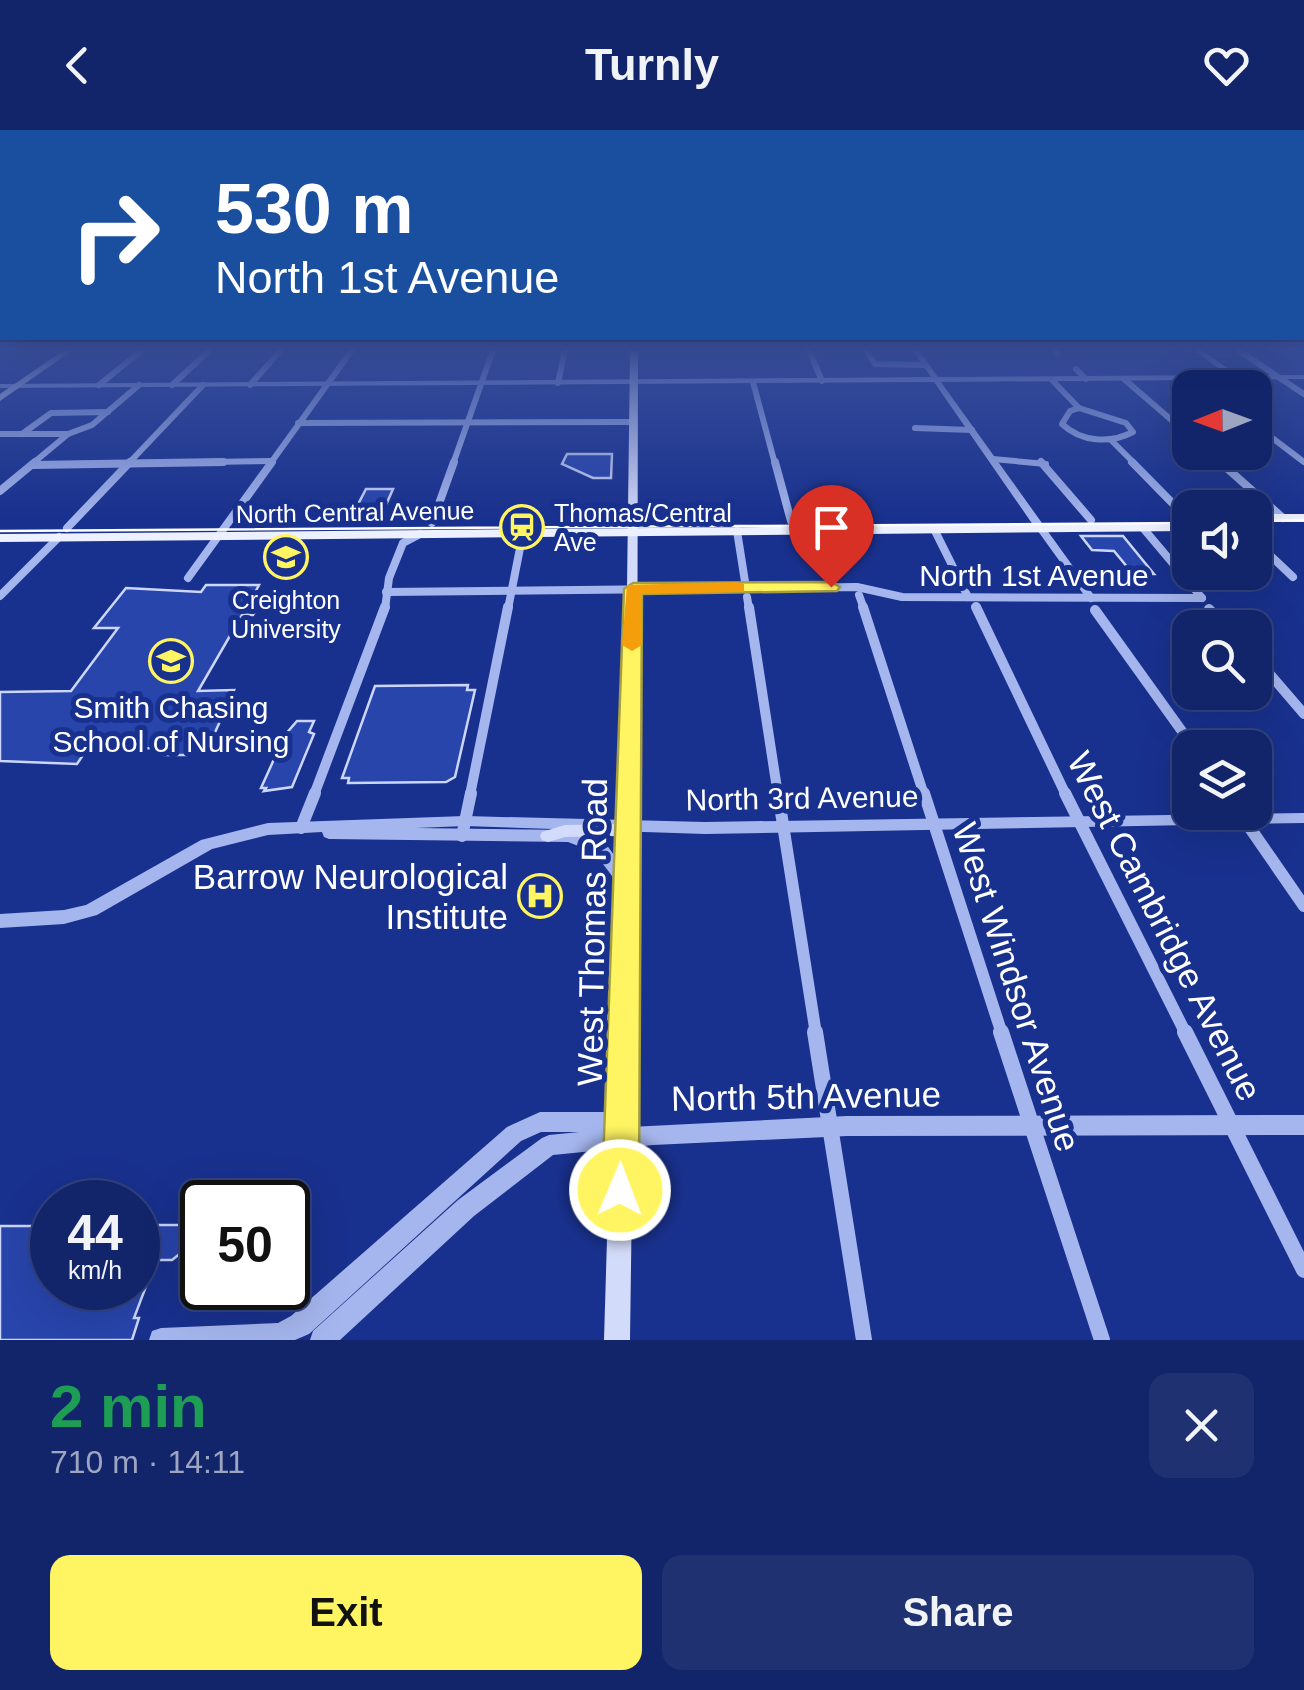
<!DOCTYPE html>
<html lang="en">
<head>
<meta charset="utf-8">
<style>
  :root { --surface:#13256a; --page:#203172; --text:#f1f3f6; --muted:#9da5c1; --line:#32427e; --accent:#fff563 }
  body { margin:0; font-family:Arial,sans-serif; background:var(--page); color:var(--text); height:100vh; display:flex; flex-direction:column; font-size:38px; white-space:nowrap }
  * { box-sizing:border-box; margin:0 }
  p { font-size:32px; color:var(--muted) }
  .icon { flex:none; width:55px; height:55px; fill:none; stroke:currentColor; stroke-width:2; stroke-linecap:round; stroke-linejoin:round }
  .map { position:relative; height:1210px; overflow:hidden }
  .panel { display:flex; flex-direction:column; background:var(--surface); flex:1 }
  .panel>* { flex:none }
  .banner { position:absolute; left:0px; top:0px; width:1305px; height:210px; box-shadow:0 10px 40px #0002,0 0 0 2px var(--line); background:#1a4fa0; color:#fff; overflow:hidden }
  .needle { width:65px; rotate:269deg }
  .tools { position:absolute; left:1172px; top:240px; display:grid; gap:20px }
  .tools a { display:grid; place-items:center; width:100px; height:100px; border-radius:20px; background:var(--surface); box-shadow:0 10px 40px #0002,0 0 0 2px var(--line); font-size:50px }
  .speed { position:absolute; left:30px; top:1050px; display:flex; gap:20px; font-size:50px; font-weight:700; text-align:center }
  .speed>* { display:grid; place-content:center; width:130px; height:130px; border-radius:50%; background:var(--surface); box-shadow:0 10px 40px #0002,0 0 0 2px var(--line); line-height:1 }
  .speed small { font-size:25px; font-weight:400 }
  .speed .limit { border:5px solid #111; border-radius:15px; background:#fff; color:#111 }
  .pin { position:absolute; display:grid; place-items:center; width:85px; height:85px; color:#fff; margin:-102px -42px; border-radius:50% 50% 50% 0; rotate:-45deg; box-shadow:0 0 10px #0007 }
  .pin .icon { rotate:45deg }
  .me { position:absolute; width:110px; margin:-55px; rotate:1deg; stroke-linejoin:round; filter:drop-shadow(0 0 8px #0008) }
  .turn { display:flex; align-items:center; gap:35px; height:210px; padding:0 50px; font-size:45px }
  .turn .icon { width:130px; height:130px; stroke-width:2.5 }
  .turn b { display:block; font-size:70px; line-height:85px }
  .round { display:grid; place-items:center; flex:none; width:105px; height:105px; border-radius:20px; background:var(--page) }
  .head { display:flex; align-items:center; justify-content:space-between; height:170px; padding:0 50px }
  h1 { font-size:60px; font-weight:700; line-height:75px; color:#1e9e55 }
  .action { display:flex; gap:20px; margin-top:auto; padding:20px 50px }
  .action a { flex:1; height:115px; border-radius:20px; background:var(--accent); color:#111; font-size:40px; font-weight:700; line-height:115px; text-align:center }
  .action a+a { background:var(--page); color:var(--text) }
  header { display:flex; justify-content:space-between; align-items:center; height:130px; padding:0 50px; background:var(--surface); font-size:45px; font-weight:700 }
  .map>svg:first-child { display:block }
</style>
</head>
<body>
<header><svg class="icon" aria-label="back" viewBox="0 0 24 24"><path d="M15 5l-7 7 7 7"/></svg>Turnly<svg class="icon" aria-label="heart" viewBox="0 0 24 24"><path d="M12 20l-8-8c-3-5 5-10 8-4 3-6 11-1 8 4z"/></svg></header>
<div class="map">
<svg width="1304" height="1210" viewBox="0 0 1304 1210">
  <rect width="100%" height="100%" fill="#19318e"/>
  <g fill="#2845ac" stroke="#ccd6fa" stroke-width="2.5">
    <polygon points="567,324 612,324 611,348 593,348 562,334"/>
    <polygon points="366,359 393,359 382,384 353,384"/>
    <polygon points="1081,406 1123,406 1154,444 1133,444 1114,421 1092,420"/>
    <polygon points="206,455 259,455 251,470 261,472 253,485 242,485 198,561 234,560 208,618 193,618 189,625 165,625 169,618 87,619 77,634 0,631 0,562 71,561 118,498 94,498 126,458 201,462"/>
    <polygon points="468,555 467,560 475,560 455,647 446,652 348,653 349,648 342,648 375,556"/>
    <polygon points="297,591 314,591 309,602 314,604 292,657 264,661 266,658 261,658 285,605"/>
    <polygon points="138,1095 180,1095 191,1115 172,1130 156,1130 134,1188 139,1188 132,1210 0,1210 0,1096 52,1096 52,1158 138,1158"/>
  </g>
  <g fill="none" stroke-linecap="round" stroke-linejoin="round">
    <g stroke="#a5b6ee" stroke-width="6">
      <polyline points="809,220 822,251"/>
      <polyline points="866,220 875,234 925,235"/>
      <polyline points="1055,220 1058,223"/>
      <polyline points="1238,220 1304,264"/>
      <polyline points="1076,239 1086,249"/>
      <polyline points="1194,248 1206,258"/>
      <polyline points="1124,249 1190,306"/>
      <polyline points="1052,250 1079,278"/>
      <polyline points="753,252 775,334"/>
      <polyline points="558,253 565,220"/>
      <polyline points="99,255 142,220"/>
      <polyline points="172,255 210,220"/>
      <polyline points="250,255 281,220"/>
      <path d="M1079,278L1126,293L1133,302C1110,314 1081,312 1062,294L1070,281Z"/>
      <polyline points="298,293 633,292"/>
      <polyline points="1255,295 1304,332"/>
      <polyline points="915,298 972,300"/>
      <polyline points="0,304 68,304"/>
      <polyline points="22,304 51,283 108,282"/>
      <polyline points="1110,309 1135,334"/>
      <polyline points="1209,322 1223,334"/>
      <polyline points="993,329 1046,334"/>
      <polyline points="32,334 68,304 92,295 139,255"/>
      <polyline points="74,334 270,331"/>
      <polyline points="128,334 203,255"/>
      <polyline points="270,334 352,220"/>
      <polyline points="453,334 493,220"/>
    </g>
    <g stroke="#a5b6ee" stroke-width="8">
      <polyline points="775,332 791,391"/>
      <polyline points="1041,332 1091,390"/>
      <polyline points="1132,332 1188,389"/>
      <polyline points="1220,332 1283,388"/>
      <polyline points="32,335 223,332"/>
      <polyline points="0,361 35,332"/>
      <polyline points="432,393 454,332"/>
      <polyline points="67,398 130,332"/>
      <polyline points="1143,398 1202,468"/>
      <polyline points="1042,400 1091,468"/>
      <polyline points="737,401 746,458"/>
      <polyline points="935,401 968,467"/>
      <polyline points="1255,411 1293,447"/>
      <polyline points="188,448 272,332"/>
      <polyline points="386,462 857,457 902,467 1202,468"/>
      <polyline points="859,465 864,479"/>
      <polyline points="0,466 59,407"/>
      <polyline points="747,467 749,479"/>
      <polyline points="385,479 389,448 403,413 420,404"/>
      <polyline points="508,479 523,403"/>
    </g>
    <g stroke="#a5b6ee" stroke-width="10">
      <polyline points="749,477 778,665"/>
      <polyline points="863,477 924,665"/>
      <polyline points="976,477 1066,665"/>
      <polyline points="1209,479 1229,498"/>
      <polyline points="1095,480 1194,618"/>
      <polyline points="1255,527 1304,584"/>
      <polyline points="314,665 385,477"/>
      <polyline points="470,665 508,477"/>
    </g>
    <g stroke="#a5b6ee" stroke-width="12">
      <polyline points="778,663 816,904"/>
      <polyline points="924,663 1002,904"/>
      <polyline points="1065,663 1186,904"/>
      <polyline points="1239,682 1304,776"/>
      <polyline points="301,698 315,663"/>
      <polyline points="462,706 471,663"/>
    </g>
    <g stroke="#a5b6ee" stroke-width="16">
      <polyline points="815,902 864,1210"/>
      <polyline points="1001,902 1102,1210"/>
      <polyline points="1185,902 1304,1140"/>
    </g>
    <g fill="#a5b6ee" fill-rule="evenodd">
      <polygon points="912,220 919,220 938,247 1227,245 1194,220 1202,220 1237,245 1304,245 1304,249 941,252 1047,400 1042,403 1038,402 934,252 0,258 0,254 931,247"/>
      <polygon points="1304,683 1304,693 705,704 465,696 416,698 569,700 606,714 635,754 633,758 627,760 621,758 594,722 568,712 329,709 324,707 322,702 268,705 212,719 97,785 64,794 0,798 0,784 64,780 86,775 201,710 268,693 465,686 705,692"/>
      <polygon points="540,982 622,982 629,985 632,992 630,997 847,986 1304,985 1304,1005 847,1006 653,1015 553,1025 474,1086 340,1210 310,1210 313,1201 458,1070 542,1008 549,1005 579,1002 541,1002 521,1011 309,1204 295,1210 149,1210 152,1201 161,1198 278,1193 291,1186 507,997"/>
    </g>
    <g fill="#d3dbfa" fill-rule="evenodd">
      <polygon points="64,220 73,220 0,271 0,264"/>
      <polygon points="630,220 638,220 637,700 630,1210 604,1210 619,706 565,707 548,712 542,710 540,706 542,702 565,695 620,694 627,459"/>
    </g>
    <g fill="#edf0ff" fill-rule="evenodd">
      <rect x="1255" y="384" width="49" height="8"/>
      <polygon points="1190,393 1190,401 0,412 0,404"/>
    </g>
    <g stroke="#fff" stroke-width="2.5">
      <polyline points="1255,391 1304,390"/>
      <polyline points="0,401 1190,393"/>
    </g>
  </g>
  <linearGradient id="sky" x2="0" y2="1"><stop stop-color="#0e1b4e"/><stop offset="0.56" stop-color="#384e9b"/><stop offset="1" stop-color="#384e9b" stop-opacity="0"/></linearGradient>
  <rect width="1304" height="390" fill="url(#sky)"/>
  <polygon fill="#fff563" stroke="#a69f40" stroke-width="2.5" points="831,452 840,457 837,461 642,464 639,1060 633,1073 620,1079 608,1073 602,1060 624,459 633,453"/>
  <polygon fill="#f59e0b" points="737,452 744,454 744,462 642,464 642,515 632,521 622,515 627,455"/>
  <defs>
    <g id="station-ring" transform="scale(2.25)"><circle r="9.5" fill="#19318e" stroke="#fff563" stroke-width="1.5"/><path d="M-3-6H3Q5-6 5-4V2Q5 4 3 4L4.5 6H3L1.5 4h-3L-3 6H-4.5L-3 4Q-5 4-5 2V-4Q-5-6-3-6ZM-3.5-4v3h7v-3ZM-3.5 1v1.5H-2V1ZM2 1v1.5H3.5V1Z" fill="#fff563"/></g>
    <g id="university-ring" transform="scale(2.25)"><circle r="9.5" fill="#19318e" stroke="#fff563" stroke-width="1.5"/><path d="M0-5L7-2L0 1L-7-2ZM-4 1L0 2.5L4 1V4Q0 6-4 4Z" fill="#fff563"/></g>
    <g id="hospital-ring" transform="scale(2.25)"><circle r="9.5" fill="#19318e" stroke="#fff563" stroke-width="1.5"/><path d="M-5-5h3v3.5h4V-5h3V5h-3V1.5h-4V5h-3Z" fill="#fff563"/></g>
  </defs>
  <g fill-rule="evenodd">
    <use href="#station-ring" x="522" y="397"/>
    <use href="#university-ring" x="286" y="427"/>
    <use href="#university-ring" x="171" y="531"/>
    <use href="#hospital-ring" x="540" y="766"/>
  </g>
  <g text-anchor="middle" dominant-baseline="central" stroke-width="10" stroke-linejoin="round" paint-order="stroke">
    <g font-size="25" fill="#fff" stroke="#19318e">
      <text transform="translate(355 382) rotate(-1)">North Central Avenue</text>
    </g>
    <g font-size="25" fill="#fff" stroke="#19318e" text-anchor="start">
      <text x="554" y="383">Thomas/Central<tspan x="554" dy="29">Ave</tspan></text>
      <text x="286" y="470" text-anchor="middle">Creighton<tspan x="286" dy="29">University</tspan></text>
    </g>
    <g font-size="30" fill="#fff" stroke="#19318e">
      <text x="1034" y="445">North 1st Avenue</text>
      <text transform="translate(802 668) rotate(-1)">North 3rd Avenue</text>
    </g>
    <g font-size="30" fill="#fff" stroke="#19318e">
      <text x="171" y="577">Smith Chasing<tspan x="171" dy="34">School of Nursing</tspan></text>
    </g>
    <g font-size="35" fill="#fff" stroke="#19318e" text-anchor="end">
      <text x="508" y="746">Barrow Neurological<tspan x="508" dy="40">Institute</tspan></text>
    </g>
    <g font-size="35" fill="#fff" stroke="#19318e">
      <text transform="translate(1165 796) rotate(63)">West Cambridge Avenue</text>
      <text transform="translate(592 802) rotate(-89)">West Thomas Road</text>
      <text transform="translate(1017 857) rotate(72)">West Windsor Avenue</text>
      <text transform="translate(806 966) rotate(-1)">North 5th Avenue</text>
    </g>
  </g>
</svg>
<div class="tools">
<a><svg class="needle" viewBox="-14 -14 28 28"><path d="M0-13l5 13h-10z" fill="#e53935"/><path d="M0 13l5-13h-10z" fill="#9da5c1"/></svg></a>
<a><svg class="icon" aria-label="sound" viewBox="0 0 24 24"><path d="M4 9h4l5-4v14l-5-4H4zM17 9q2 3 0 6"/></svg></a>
<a><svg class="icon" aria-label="search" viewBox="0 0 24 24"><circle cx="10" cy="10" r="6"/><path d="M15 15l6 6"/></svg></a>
<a><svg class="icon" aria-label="layers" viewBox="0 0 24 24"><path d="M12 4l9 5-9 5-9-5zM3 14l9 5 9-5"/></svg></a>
</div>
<div class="speed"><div>44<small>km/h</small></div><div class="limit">50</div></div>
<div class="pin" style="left:831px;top:457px;background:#d93025"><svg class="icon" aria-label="arrive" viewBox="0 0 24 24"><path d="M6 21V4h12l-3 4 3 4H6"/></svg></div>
<svg class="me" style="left:620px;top:1060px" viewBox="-20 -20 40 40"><circle r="17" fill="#fff563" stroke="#fff" stroke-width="3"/><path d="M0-11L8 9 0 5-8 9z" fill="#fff"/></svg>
<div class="banner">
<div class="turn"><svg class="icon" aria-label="right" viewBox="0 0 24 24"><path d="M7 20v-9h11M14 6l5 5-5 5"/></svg><div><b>530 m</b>North 1st Avenue</div></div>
</div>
</div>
<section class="panel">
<div class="head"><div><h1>2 min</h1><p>710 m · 14:11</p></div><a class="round"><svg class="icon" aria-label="close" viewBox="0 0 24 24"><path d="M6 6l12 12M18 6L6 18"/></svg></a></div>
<div class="action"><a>Exit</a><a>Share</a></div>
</section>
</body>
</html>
